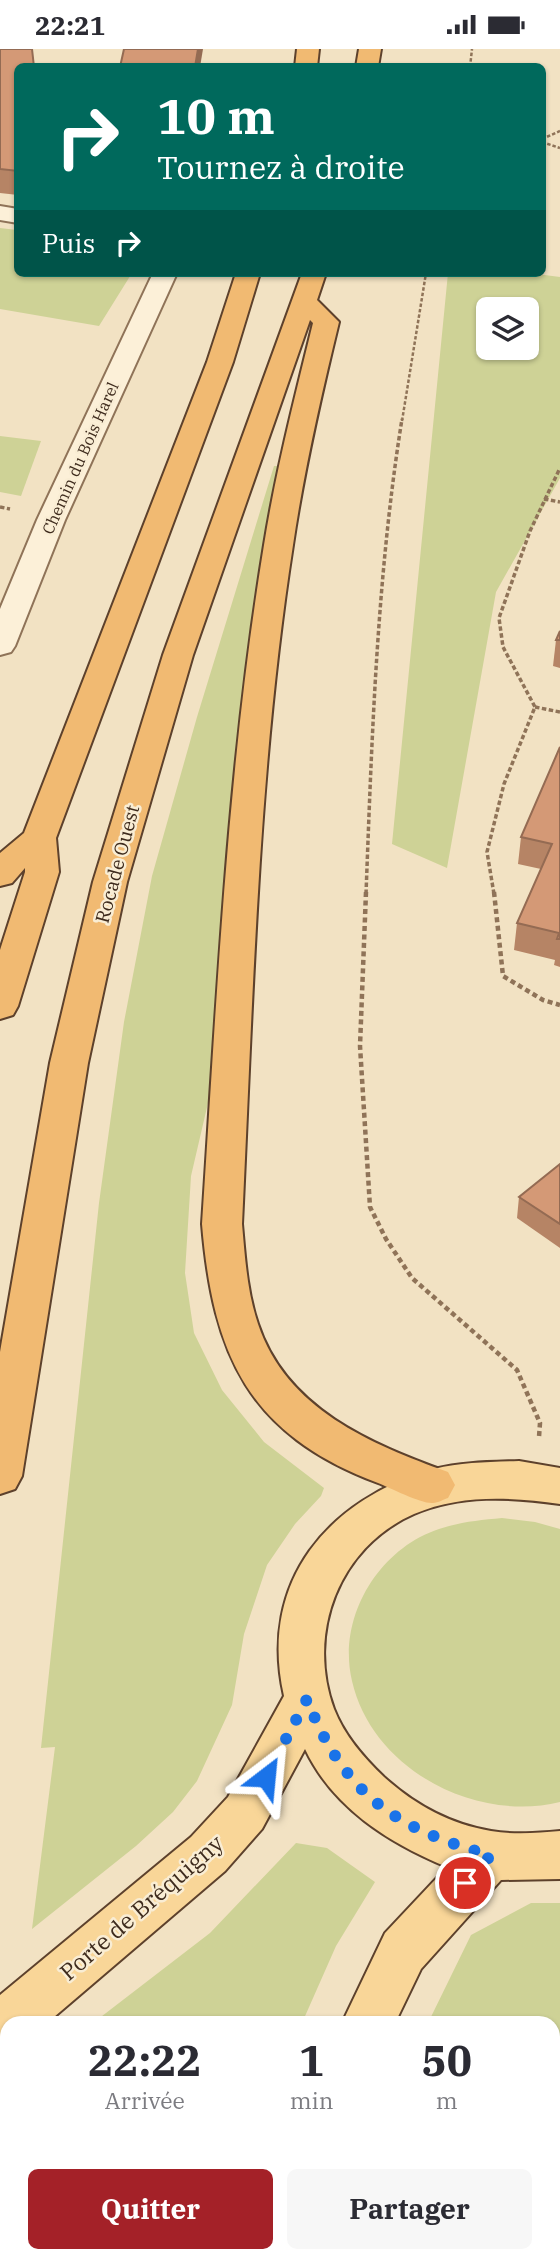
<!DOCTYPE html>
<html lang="fr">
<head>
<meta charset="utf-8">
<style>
  :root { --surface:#fff; --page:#f7f7f7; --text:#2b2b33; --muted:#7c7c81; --accent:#a42128 }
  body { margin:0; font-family:"IBM Plex Serif",serif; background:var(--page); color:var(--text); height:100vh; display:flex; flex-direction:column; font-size:26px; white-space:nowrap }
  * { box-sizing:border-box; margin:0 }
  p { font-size:23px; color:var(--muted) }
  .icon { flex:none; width:38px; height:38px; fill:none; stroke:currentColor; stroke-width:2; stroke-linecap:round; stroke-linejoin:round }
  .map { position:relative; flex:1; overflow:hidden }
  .details { position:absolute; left:0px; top:1967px; width:560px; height:247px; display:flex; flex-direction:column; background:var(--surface); border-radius:21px 21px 0 0; box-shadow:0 2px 5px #0004 }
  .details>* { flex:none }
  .hud { position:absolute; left:14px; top:14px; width:532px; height:214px; border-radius:10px; box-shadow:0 2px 5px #0004; background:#00695c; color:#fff; overflow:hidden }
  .tools { position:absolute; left:476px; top:248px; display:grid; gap:14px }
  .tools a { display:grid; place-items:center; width:63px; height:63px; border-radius:10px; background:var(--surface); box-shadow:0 2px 5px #0004; font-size:35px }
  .pin { position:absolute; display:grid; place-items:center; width:60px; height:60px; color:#fff; margin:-30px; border:4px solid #fff; border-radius:50%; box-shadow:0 2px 7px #0007 }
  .me { position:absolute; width:77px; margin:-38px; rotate:29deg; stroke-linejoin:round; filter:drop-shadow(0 0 5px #0008) }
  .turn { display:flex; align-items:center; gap:24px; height:147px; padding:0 28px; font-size:32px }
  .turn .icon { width:91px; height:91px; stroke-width:2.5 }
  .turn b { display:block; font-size:49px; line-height:60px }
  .then { display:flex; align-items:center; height:66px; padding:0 28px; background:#0003; gap:14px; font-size:26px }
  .eta { display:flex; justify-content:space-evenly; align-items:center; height:119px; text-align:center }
  .eta b { font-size:42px; font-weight:800; line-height:49px }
  .primary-button { display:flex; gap:14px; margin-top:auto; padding:14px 28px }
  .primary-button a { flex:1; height:80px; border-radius:10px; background:var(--accent); color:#fff; font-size:28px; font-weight:800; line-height:80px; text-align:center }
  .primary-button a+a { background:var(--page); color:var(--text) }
  .status { display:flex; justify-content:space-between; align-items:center; height:49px; padding:0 35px; background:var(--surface); direction:ltr }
  .status svg { height:19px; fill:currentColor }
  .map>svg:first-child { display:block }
</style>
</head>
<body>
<div class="status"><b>22:21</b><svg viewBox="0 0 49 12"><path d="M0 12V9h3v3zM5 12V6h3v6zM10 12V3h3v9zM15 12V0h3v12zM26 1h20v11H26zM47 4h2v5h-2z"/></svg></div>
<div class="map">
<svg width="560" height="2213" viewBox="0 0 560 2213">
  <rect width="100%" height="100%" fill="#f2e2c3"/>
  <g fill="#ced296" fill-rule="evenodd">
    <polygon points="0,179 17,181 18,224 132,224 99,277 0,260"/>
    <path d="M448,224H529L560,228V429L496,543L447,819L392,795ZM488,261H527V299H488Z"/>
    <polygon points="0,387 41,392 21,447 0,443"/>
    <polygon points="274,417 279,417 266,483 211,1041 191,1127 185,1224 194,1284 222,1341 264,1393 324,1439 321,1447 295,1475 267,1516 244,1585 232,1656 197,1732 173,1763 136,1797 32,1880 55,1698 41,1699 99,1154 124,973 152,827 197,668"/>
    <path d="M502,1469L535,1473L560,1480V1753C475,1774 372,1720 352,1632C337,1569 378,1500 439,1480C460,1473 480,1471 502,1469Z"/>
    <polygon points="296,1794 327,1799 375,1833 336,1897 302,1974 93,1974 210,1884"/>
    <polygon points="531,1854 560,1854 560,2213 349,2213 351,2207 553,2207 553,1974 428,1974 471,1886"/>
    <polygon points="7,2094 7,2207 214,2207 212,2213 0,2213 0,2148"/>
  </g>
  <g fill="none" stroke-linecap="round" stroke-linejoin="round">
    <g stroke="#8f7358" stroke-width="4">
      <g id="minor">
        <polygon points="0,157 18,160 18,174 0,171"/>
        <polygon points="153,224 177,224 65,471 15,597 11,603 0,606 0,560 37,471"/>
      </g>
    </g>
    <g stroke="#5d412c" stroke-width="4">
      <g id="primary">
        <path d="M519,1412L560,1419V1455C511,1448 461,1445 414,1465C339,1498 306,1584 334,1660C344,1686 364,1709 384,1728C415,1756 450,1775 491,1782C514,1786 538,1784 560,1782V1830L501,1831L421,1920L395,1974H342L385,1884L447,1818C389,1794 333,1759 305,1700L262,1780L225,1822L47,1974H7V2003L0,2006V1946L191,1788L228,1748L284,1647C258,1533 328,1450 434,1420C462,1413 490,1413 519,1412Z"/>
        <polygon points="258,2207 314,2207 312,2213 256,2213"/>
      </g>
    </g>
    <g stroke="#5d412c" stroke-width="4">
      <g id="trunk">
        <polygon points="297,0 319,0 317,18 295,18"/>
        <polygon points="359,0 381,0 378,18 356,18"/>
        <polygon points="236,224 260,224 233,313 56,789 59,823 18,957 13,966 0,970 0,901 25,823 25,819 12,834 0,837 0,804 24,784 207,313"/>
        <path d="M302,224H326L317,251L339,273C321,347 304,421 293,496C258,720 253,948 242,1175C245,1208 247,1243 258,1275C286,1360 371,1395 448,1423L455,1436L448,1449C444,1450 438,1454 433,1454C421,1455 391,1439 378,1434C248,1385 213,1306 202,1175C217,948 227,721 264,496C276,421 295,348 313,274L310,271L193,606L127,833L88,1014L22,1427L15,1440L0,1445V1303L50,1014L93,833L163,606Z"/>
      </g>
    </g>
    <g stroke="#8f7358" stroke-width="2.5" stroke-dasharray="3.5 2" stroke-linecap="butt">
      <polyline points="470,18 472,0"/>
      <polyline points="542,90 560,82"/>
      <polyline points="542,93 560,99"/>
      <polyline points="402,372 426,224"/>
    </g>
    <g stroke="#8f7358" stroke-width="3.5" stroke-dasharray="4.5 2.5" stroke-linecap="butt">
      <polyline points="544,450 560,453"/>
      <polyline points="0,458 10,460"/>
      <polyline points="535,658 560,663"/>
      <path d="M366,845C372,686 377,526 402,370"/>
      <polyline points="494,845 487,803 504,735 535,658 503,598 499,569 530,482 560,419"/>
    </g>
    <g stroke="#8f7358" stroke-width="4.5" stroke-dasharray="5 3.5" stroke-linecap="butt">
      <polyline points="366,843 360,997 370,1158 386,1190 412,1229 517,1321 540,1374 539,1388"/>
      <polyline points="494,843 503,927 543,951 560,956"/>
    </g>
    <use href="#minor" fill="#fcf0d8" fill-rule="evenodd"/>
    <use href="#primary" fill="#f9d698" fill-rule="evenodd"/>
    <use href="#trunk" fill="#f1ba72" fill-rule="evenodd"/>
  </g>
  <g fill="#b68465">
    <polygon points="0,0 18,18 18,146 0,144"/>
    <polygon points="560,582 560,619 553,617 556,591"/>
    <polygon points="560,698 560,918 554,916 555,911 514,901 517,874 541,820 518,815 521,788"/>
    <polygon points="560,1115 560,1199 517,1169 519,1148"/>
  </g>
  <polygon fill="#946b53" points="198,0 203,0 200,18 195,18"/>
  <g fill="#d49976" stroke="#946b53" stroke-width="2">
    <polygon points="0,0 32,0 34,18 18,18 18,122 0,120"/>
    <polygon points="124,0 198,0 195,18 120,18"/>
    <polygon points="560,582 560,591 556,591"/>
    <polygon points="560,698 560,890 557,890 559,884 517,874 552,795 521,788"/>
    <polygon points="560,1115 560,1175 519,1148"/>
  </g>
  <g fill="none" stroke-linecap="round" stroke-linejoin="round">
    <path stroke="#1a73e8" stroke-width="12" stroke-dasharray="0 21.6" d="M266,1728L307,1650C343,1744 396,1781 491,1806L465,1834"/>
  </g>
  <g text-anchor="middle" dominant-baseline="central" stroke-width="5" stroke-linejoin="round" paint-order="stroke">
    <g font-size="16" fill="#3e2b1d" stroke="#f9edd4">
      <text transform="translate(80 409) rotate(-66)">Chemin du Bois Harel</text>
    </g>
    <g font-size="19" fill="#3e2b1d" stroke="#f9edd4">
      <text transform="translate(117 815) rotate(-75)">Rocade Ouest</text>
    </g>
    <g font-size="23" fill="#3e2b1d" stroke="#f9edd4">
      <text transform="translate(141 1858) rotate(-41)">Porte de Bréquigny</text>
    </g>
  </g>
</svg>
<div class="tools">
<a><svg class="icon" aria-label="layers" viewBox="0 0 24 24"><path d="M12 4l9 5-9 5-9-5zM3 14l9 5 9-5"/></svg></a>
</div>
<div class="pin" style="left:465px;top:1834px;background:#d93025"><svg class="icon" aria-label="arrive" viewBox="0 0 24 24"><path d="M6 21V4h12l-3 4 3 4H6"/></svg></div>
<svg class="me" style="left:266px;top:1728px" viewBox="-20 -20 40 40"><path d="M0-17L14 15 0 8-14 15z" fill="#1a73e8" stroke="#fff" stroke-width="4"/></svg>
<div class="hud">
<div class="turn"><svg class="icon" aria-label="right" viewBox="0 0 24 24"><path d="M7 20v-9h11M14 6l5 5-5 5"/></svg><div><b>10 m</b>Tournez à droite</div></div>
<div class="then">Puis<svg class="icon" aria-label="right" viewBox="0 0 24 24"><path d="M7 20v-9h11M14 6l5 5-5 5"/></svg></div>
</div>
<section class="details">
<div class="eta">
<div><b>22:22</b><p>Arrivée</p></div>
<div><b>1</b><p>min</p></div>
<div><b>50</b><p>m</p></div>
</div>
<div class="primary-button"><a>Quitter</a><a>Partager</a></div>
</section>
</div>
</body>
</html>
